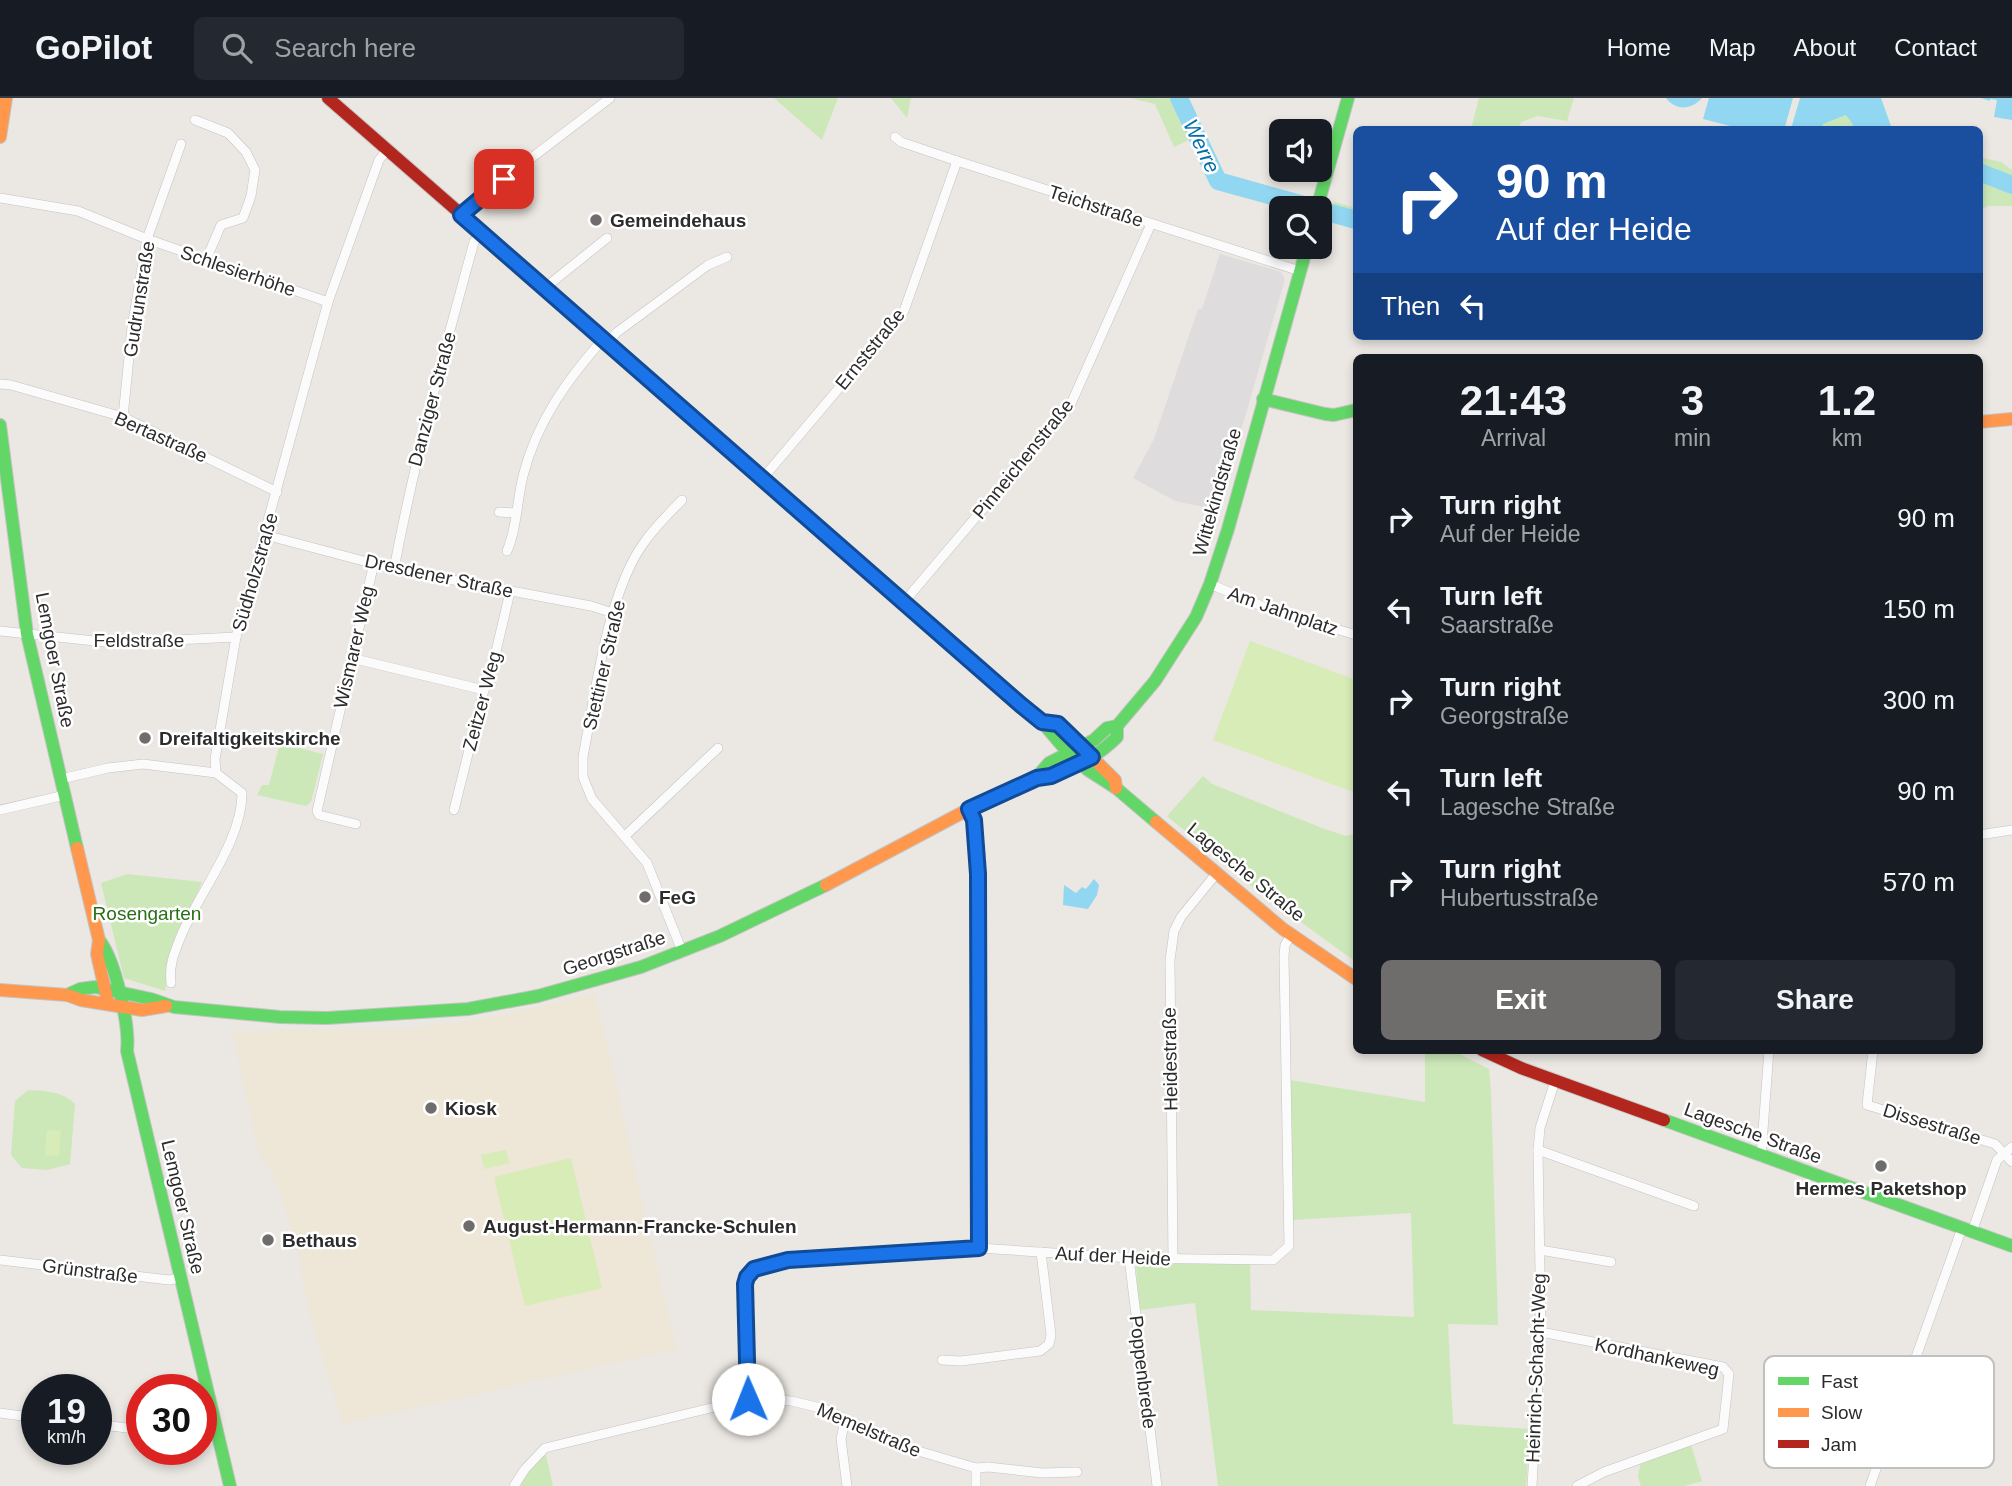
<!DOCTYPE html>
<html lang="en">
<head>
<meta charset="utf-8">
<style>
  :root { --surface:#171b24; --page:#242831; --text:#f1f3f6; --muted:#9ea1a6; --line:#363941; --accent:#6f6d6c }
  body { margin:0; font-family:Helvetica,sans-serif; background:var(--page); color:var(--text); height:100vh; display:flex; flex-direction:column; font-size:26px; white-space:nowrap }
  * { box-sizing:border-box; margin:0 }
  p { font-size:23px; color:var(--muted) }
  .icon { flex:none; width:38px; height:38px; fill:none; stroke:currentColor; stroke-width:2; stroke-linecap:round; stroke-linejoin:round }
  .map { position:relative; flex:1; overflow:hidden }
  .sheet { position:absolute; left:1353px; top:256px; width:630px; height:700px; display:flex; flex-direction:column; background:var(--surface); border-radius:10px; box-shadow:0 4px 10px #0003 }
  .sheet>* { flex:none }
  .top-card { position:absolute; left:1353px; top:28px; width:630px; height:214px; border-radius:10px; box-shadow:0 4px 10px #0003; background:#1a4fa0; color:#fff; overflow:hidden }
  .fabs { position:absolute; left:1269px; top:21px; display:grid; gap:14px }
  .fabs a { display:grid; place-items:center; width:63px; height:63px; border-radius:10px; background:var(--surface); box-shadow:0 4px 10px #0003; font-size:35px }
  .speed { position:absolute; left:21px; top:1276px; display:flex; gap:14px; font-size:35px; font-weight:700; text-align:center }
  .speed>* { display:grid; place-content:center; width:91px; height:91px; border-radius:50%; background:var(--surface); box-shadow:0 4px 10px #0003; line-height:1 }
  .speed small { font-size:18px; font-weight:400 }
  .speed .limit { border:10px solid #d22; background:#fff; color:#111 }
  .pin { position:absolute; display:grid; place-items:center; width:60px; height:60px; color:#fff; margin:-30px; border-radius:14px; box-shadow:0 4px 10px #0006 }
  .me { position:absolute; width:77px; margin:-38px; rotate:359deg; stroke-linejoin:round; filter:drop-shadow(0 0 5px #0008) }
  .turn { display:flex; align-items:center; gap:24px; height:147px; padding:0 28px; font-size:32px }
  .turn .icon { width:91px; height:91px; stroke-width:2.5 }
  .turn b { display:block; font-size:49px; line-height:60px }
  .then { display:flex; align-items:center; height:66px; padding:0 28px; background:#0003; gap:14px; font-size:26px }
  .eta { display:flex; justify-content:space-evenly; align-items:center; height:119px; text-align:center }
  .eta b { font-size:42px; font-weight:800; line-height:49px }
  .primary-button { display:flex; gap:14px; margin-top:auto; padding:14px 28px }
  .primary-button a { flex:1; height:80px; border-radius:10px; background:var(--accent); color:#fff; font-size:28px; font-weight:800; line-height:80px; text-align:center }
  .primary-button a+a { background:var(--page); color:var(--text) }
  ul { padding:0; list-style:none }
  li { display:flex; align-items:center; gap:21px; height:91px; padding:0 28px }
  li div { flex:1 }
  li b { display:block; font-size:26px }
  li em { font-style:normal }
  header { display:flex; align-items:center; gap:42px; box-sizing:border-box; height:98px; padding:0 35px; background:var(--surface); border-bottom:2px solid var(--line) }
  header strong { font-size:33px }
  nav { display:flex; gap:38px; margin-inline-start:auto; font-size:24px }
  .search { width:490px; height:63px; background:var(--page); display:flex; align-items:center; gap:18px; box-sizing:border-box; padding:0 24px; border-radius:10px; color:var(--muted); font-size:26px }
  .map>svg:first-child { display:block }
</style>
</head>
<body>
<header>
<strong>GoPilot</strong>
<div class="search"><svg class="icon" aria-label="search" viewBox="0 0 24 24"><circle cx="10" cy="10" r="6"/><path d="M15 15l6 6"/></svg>Search here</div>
<nav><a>Home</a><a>Map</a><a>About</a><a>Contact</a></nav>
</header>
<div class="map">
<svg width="2012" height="1388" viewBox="0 0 2012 1388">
  <rect width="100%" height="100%" fill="#ebe7e2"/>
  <polygon fill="#dfdcde" points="1220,156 1281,174 1285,181 1218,412 1175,403 1133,380 1154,341 1198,211 1202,211"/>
  <polygon fill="#eee6d6" points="595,895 676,1251 343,1326 310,1217 299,1160 281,1095 258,1050 232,933 403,931 494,919"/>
  <g fill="#cce8b9">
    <polygon points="774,0 838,0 822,42"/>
    <polygon points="891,0 911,0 907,20"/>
    <polygon points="1130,0 1172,0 1179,22 1191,41 1174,49 1155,6"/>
    <polygon points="1479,0 1574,0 1567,23 1538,18 1521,24 1518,31 1471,31"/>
    <polygon points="1846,17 1853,27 1851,31 1821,32 1822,26"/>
    <polygon points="1979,59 2001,64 2012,72 2012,108 1988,108 1979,112"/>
    <polygon points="1334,104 1356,110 1356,130 1331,121"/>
    <polygon points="280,645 323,656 311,704 306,708 257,697 262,687 269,687"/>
    <polygon points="1203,678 1212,686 1322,730 1346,738 1356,736 1356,864 1251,788 1167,718"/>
    <polygon points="127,776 202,784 170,856 165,893 124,880 101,785"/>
    <polygon points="1425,952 1452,952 1489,971 1491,993 1498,1227 1448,1226 1453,1326 1530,1331 1526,1388 1218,1388 1195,1205 1139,1212 1136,1165 1250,1166 1251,1212 1414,1219 1411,1115 1293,1122 1290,982 1425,1004"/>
    <path d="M28,992C44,993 63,993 75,1006L70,1066L47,1072L22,1070L11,1057L15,1003Z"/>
    <polygon points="1691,1347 1702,1383 1684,1388 1641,1388 1638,1379 1641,1363"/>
    <path d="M546,1357L553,1388H521C525,1374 534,1365 546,1357Z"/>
  </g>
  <g fill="#d7ecb7">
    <polygon points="1250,543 1356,582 1356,695 1213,642"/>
    <polygon points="47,1032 61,1033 59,1058 45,1057"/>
    <polygon points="506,1052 509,1065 484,1071 481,1057"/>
    <polygon points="571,1060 602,1190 525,1208 494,1079"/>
  </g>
  <g fill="#91d7f1">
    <path d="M1666,0H1702C1691,12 1676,13 1666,0Z"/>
    <polygon points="1709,0 1793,0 1784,32 1742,31 1703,21"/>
    <polygon points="1800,0 1881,0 1892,31 1851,31 1853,27 1846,17 1823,26 1821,31 1791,31"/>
    <polygon points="1981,0 2012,0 2012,22 1994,19 1997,2 1990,1 1990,3"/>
    <polygon points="1094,781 1099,787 1097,797 1088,811 1063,807 1064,787 1076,795 1082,789 1086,791"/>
  </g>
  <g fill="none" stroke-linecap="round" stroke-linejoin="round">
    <g stroke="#91d7f1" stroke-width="18">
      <polyline points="1179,0 1218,83 1315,110"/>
      <polyline points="1979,74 2012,87"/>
      <polyline points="1320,112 1356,122"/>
    </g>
    <g stroke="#c4c3c3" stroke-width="10">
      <g id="street">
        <polyline points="195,22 228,35 246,54 255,72 251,98 243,120 221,127 206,162"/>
        <polyline points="895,39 901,44 957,63 1300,173"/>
        <polyline points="0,100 78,113 147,141 328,204"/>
        <polyline points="461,117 504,81 610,0"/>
        <polyline points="546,189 607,140"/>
        <polyline points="609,244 616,235 708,167 727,159"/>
        <polyline points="0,286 11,287 123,319 277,394"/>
        <polyline points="123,319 132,229 147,141 181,46"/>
        <polyline points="763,380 904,213 957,63"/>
        <polyline points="499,414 515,415"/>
        <polyline points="265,437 394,471 591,508 613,515"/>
        <path d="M507,453C517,430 517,402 523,378C537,323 567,282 604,240"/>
        <path d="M394,471C415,360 444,253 474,144L482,134"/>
        <polyline points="1210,486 1269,511 1356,537"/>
        <polyline points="904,504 1070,308 1151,126"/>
        <polyline points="0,533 114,545 236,539"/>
        <polyline points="351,560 484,592"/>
        <polyline points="61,681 108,670 143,666 216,675"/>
        <polyline points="969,711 974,722 978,776 979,1150"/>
        <polyline points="0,712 65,697"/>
        <polyline points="454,712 484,592 490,579 510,494"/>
        <polyline points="356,726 319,717 317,713 374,465"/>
        <polyline points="1979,737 2012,732"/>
        <polyline points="625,738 718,650"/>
        <path d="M682,853L647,765L592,701L583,679V659C595,597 607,497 643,446C654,430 668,416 682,402"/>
        <path d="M171,885C169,866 174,856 181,838C200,793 242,743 242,695L216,675L215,661L236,539L328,204L379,62L387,52"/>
        <polyline points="1873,952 1867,1007 1995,1046 2012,1064"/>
        <polyline points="1538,1052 1694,1108"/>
        <polyline points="1761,1059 1769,952"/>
        <polyline points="1972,1134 1997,1062 2012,1049"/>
        <polyline points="1540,1152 1611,1164"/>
        <polyline points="1129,1160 1157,1388"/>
        <polyline points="1173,1161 1170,862 1174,833 1181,819 1216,776"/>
        <polyline points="0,1162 169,1182 180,1180"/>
        <polyline points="1541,1234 1723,1269 1729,1276 1723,1331 1604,1374 1577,1388"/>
        <polyline points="942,1262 961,1263 1040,1253 1049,1246 1051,1237 1041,1154"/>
        <polyline points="1772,1272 1896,1317"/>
        <polyline points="748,1301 745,1186 747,1179 754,1171 788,1162 979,1150 1129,1160 1273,1162 1289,1148 1284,858 1285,847 1291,837"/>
        <polyline points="0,1315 37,1320"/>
        <polyline points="845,1322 841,1341 847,1388"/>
        <polyline points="96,1326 142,1332"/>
        <polyline points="201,1338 217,1336"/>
        <polyline points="976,1370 976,1388"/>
        <polyline points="514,1388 525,1371 545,1350 748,1301 768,1301 791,1303 825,1311 901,1348 976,1370 988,1369 1042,1375 1077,1374"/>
        <polyline points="1532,1388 1541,1234 1538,1052 1540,1030 1555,983"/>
        <polyline points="1870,1388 1962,1130"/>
      </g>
    </g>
    <g stroke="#c4c3c3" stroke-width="14">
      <g id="fast">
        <polyline points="1317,110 1348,0"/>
        <polyline points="509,158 1042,624 1065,651 1088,672 1116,690 1156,724"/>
        <polyline points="1263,301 1325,316 1334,317 1356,312"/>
        <polyline points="0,327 27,536 77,750"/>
        <polyline points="1036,680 1049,665 1094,642 1107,630 1117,628 1155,583 1196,519 1210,486 1228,431 1307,149"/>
        <path d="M1039,680C1067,676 1097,659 1117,639V628"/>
        <path d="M99,842C115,861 130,928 127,953L230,1388"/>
        <polyline points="67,897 80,891 95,889 151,901 174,909 280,919 327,920 468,911 538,898 641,869 720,838 826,787"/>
        <polyline points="1664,1022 2012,1148"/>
      </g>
    </g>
    <g stroke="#c4c3c3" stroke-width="14">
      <g id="slow">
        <polyline points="0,39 6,0"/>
        <polyline points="1979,324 2012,321"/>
        <polyline points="1042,624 1058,626 1115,682 1116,690"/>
        <polyline points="1156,724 1283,831 1356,881"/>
        <polyline points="77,750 99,842 97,856 108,905"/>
        <polyline points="826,787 969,711 1039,680"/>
        <polyline points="0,892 67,897 81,902 142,912 166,908"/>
      </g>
    </g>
    <g stroke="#c4c3c3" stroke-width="14">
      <g id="jam">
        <polyline points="328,0 509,158"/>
        <polyline points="1482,952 1521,970 1664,1022"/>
      </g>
    </g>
    <use href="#street" stroke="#fcfbfb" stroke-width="9"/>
    <use href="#fast" stroke="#63d668" stroke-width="12"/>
    <use href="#slow" stroke="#ff974d" stroke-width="12"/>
    <use href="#jam" stroke="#b3261e" stroke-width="12"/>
  </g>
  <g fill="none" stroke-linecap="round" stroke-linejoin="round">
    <g stroke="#114b97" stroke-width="18">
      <polyline id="route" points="504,81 461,117 1021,607 1042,624 1058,626 1092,659 1051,678 1037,680 969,711 974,722 978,776 979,1150 788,1162 754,1171 747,1179 745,1186 748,1301"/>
    </g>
    <use href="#route" stroke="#1a73e8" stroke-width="12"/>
  </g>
  <g fill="#6f6d6c" stroke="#fff" stroke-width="2.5">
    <circle cx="596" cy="122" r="7"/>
    <circle cx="145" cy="640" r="7"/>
    <circle cx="645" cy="799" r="7"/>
    <circle cx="431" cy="1010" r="7"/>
    <circle cx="1881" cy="1068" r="7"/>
    <circle cx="469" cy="1128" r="7"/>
    <circle cx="268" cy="1142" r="7"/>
  </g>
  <g text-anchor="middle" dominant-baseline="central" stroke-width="5" stroke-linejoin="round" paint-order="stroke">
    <g font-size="19" fill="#2c2c2c" stroke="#fff">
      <text transform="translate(1096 108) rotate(18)">Teichstraße</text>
      <text transform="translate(238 173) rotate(19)">Schlesierhöhe</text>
      <text transform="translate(139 201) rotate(-81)">Gudrunstraße</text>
      <text transform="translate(870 251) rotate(-51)">Ernststraße</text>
      <text transform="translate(432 301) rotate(-75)">Danziger Straße</text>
      <text transform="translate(161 339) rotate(24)">Bertastraße</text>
      <text transform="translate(1023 361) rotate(-51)">Pinneichenstraße</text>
      <text transform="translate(1217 394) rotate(-74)">Wittekindstraße</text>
      <text transform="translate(255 474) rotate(-74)">Südholzstraße</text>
      <text transform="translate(439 478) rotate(12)">Dresdener Straße</text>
      <text transform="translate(1283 513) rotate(19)">Am Jahnplatz</text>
      <text x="139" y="542">Feldstraße</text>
      <text transform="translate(354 549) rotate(-77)">Wismarer Weg</text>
      <text transform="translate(55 562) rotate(79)">Lemgoer Straße</text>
      <text transform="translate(604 567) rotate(-77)">Stettiner Straße</text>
      <text transform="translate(482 603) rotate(-75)">Zeitzer Weg</text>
      <text transform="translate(1246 774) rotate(39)">Lagesche Straße</text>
      <text transform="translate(614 855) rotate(-18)">Georgstraße</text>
      <text transform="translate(1170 961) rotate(-91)">Heidestraße</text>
      <text transform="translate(1932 1026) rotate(17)">Dissestraße</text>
      <text transform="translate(1753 1035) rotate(20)">Lagesche Straße</text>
      <text transform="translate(183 1109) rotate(77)">Lemgoer Straße</text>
      <text transform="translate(1113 1158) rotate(3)">Auf der Heide</text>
      <text transform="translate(90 1173) rotate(7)">Grünstraße</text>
      <text transform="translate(1657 1259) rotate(12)">Kordhankeweg</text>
      <text transform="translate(1536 1270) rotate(-88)">Heinrich-Schacht-Weg</text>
      <text transform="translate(1143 1274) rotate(83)">Poppenbrede</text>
      <text transform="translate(869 1332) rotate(23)">Memelstraße</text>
    </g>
    <g font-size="19" font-weight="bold" fill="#2c2c2c" stroke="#fff" text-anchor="start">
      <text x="610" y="122">Gemeindehaus</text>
      <text x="159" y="640">Dreifaltigkeitskirche</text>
      <text x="659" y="799">FeG</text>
      <text x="445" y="1010">Kiosk</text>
      <text x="1881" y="1090" text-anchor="middle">Hermes Paketshop</text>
      <text x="483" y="1128">August-Hermann-Francke-Schulen</text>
      <text x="282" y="1142">Bethaus</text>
    </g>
    <g font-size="19" fill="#277016" stroke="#fff">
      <text x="147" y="815">Rosengarten</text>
    </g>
    <g font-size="21" font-style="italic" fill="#046ea9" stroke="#fff">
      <text transform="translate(1202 48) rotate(64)">Werre</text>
    </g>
  </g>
  <rect x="1764" y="1258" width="230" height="112" rx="10" fill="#fff" stroke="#c0c0c0" stroke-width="2"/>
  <rect x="1778" y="1279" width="31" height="8" fill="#63d668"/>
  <rect x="1778" y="1310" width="31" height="9" fill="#ff974d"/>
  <rect x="1778" y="1342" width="31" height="8" fill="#b3261e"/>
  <g font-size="19" fill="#2c2c2c">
    <text x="1821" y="1290">Fast</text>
    <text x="1821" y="1321">Slow</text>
    <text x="1821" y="1353">Jam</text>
  </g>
</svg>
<div class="fabs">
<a><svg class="icon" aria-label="sound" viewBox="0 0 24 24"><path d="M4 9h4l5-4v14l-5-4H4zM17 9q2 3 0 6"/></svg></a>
<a><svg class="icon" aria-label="search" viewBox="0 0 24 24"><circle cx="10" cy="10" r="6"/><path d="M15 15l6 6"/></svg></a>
</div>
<div class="speed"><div>19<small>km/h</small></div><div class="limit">30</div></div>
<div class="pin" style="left:504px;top:81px;background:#d93025"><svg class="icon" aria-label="arrive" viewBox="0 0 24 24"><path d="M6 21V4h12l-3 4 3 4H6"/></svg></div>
<svg class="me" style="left:748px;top:1301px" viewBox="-20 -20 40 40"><circle r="19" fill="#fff"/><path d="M0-13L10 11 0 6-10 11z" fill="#1a73e8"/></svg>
<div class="top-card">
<div class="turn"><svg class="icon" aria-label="right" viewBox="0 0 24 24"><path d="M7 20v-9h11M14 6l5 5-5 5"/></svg><div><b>90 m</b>Auf der Heide</div></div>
<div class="then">Then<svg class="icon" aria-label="left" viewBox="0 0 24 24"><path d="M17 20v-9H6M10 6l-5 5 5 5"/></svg></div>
</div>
<section class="sheet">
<div class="eta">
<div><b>21:43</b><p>Arrival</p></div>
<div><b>3</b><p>min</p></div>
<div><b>1.2</b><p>km</p></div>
</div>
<ul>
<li><svg class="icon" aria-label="right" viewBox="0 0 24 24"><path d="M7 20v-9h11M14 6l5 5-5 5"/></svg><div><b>Turn right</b><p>Auf der Heide</p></div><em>90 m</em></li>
<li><svg class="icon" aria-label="left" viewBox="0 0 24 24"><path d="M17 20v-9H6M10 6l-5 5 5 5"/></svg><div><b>Turn left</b><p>Saarstraße</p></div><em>150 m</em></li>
<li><svg class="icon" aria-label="right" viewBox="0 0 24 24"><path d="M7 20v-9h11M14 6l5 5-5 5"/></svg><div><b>Turn right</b><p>Georgstraße</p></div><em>300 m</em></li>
<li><svg class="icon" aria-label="left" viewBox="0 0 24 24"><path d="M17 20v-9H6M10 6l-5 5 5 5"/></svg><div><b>Turn left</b><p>Lagesche Straße</p></div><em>90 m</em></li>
<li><svg class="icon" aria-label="right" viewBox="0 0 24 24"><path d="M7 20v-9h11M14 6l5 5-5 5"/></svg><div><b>Turn right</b><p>Hubertusstraße</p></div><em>570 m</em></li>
</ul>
<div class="primary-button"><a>Exit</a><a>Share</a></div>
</section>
</div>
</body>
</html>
